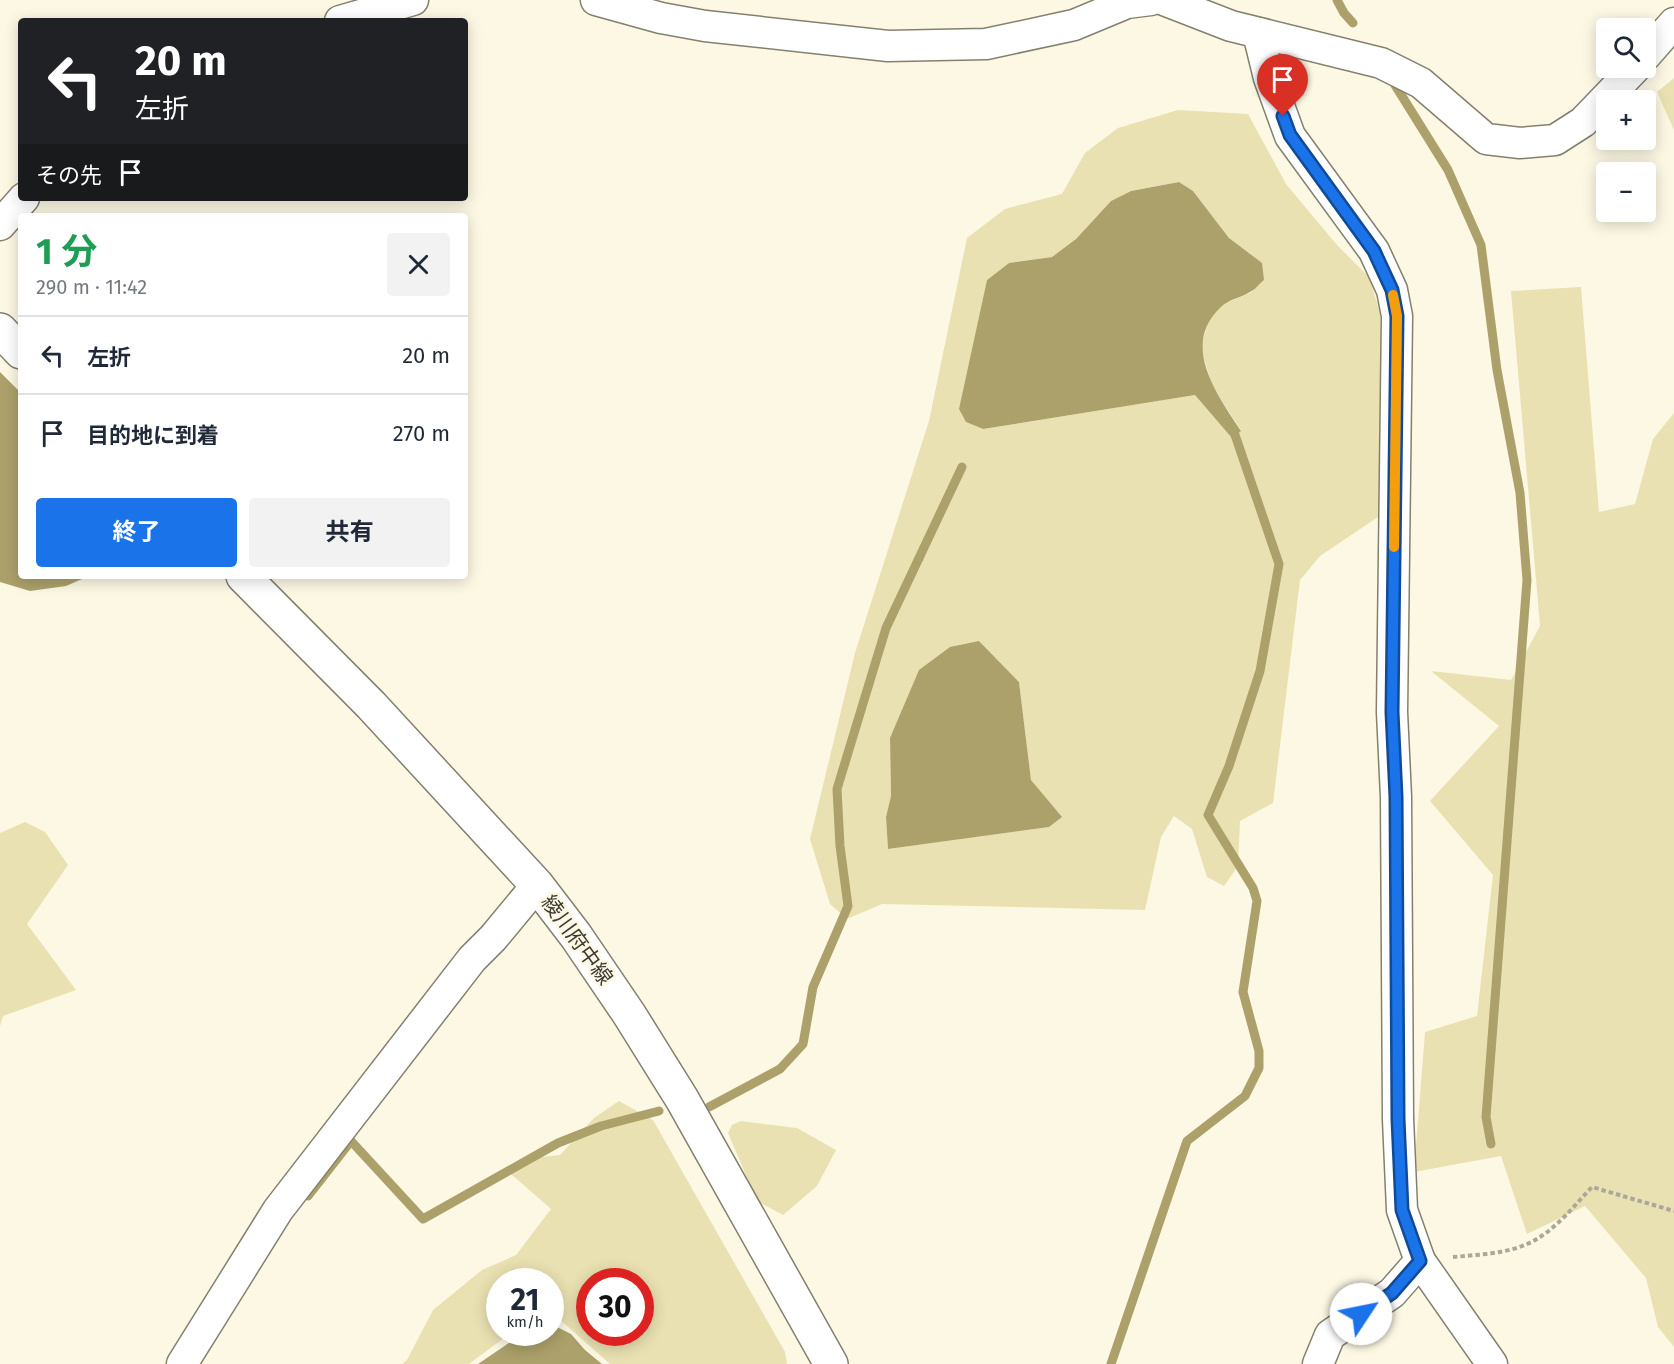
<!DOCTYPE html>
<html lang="ja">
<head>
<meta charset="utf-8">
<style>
  :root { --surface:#fff; --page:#f2f2f3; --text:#1f2937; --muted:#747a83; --line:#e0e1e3; --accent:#1a73e8 }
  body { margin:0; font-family:"Fira Sans","Noto Sans JP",sans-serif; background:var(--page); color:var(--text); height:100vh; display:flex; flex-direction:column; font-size:22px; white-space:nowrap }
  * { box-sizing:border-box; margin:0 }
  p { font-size:20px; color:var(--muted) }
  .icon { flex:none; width:33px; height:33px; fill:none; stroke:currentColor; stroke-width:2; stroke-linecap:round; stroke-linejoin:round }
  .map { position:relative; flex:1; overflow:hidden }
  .sheet { position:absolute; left:18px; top:213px; width:450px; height:366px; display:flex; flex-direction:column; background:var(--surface); border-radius:6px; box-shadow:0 3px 15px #0003 }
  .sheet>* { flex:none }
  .guide { position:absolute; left:18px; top:18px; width:450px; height:183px; border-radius:6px; box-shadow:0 3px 15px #0003; background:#202124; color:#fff; overflow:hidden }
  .controls { position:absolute; left:1596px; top:18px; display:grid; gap:12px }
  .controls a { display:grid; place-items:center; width:60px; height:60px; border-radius:6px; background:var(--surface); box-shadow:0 3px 15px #0003; font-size:30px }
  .speed { position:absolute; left:486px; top:1268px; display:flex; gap:12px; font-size:30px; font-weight:700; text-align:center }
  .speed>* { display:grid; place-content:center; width:78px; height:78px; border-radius:50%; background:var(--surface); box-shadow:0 3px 15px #0003; line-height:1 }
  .speed small { font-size:15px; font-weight:400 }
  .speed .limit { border:9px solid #d22; background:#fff; color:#111 }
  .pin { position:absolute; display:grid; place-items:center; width:51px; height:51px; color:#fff; margin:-62px -26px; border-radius:50% 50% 50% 0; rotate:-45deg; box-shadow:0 0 6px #0007 }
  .pin .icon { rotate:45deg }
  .me { position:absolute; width:66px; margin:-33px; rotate:56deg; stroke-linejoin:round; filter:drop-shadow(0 0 4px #0008) }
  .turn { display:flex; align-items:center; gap:21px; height:126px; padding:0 18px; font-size:27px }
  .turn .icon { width:78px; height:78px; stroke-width:2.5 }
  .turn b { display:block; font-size:42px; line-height:51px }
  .then { display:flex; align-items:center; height:57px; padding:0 18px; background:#0003; gap:12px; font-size:22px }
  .round { display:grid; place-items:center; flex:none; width:63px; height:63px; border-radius:6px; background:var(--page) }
  .headline { display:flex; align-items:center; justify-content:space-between; height:102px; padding:0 18px }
  h1 { font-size:36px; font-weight:700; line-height:45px; color:#1e9e55 }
  .cta { display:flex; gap:12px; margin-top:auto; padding:12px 18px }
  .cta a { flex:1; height:69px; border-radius:6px; background:var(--accent); color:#fff; font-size:24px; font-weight:700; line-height:69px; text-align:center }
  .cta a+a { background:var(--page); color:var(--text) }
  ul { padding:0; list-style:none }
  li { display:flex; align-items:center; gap:18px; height:78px; padding:0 18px; border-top:2px solid var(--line) }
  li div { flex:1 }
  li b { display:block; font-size:22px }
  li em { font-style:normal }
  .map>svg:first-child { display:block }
</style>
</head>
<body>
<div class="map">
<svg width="1674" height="1364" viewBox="0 0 1674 1364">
  <rect width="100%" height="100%" fill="#fcf8e4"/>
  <g fill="#eae1b2" fill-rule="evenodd">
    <polygon points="1674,78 1674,130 1657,92"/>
    <path d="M1178,110L1248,114L1286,184L1337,245L1369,277L1380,313L1384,513L1320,556L1300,580L1273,803L1240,821L1238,866L1224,886L1207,877L1192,829L1174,816L1161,837L1145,910L882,904L847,919L830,904L810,839L855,653L929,421L967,238L1005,209L1062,194L1085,153L1118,128ZM1179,182L1193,191L1229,238L1262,264L1252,292L1224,304L1209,319L1201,347L1212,386L1241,430L1232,437L1195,395L983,429L966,422L960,409L987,280L1009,263L1052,257L1076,239L1111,201L1131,191ZM979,641L1019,682L1031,780L1061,817L1049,827L888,849L886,817L891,797L890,738Z"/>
    <polygon points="1581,287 1599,512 1635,504 1653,439 1674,413 1674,1347 1658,1327 1646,1278 1585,1206 1527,1234 1501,1156 1414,1172 1425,1032 1477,1016 1493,875 1430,801 1499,726 1431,671 1511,680 1540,626 1511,291"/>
    <polygon points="25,822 45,832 68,865 27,924 76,990 3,1016 0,1026 0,833"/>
    <path d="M619,1101L653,1120L785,1352L787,1364H610L558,1318L551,1319L550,1281H500V1332H512L469,1364H402L407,1360L433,1310L482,1270L516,1255L551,1209L511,1174L525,1159L560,1155L594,1118ZM590,1281H640V1332H590Z"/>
    <polygon points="741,1121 797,1128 836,1150 817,1186 783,1215 757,1201 728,1133 732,1125"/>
  </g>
  <g fill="#aca16b">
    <path d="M1179,182L1193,191L1229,238L1262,263L1264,280C1259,284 1255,290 1250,292C1241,298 1229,299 1221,307C1180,345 1217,394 1241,431L1232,438L1195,395L983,429L966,422L959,409L987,280L1009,263L1052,257L1076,239L1111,201L1131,191Z"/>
    <polygon points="0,372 21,393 21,576 89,576 66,586 30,591 0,582"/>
    <polygon points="979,641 1019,682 1031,780 1062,817 1049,827 888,849 886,817 891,796 890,738 919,670 950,647"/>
    <polygon points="551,1324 571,1334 585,1350 602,1364 478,1364 525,1332 550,1332"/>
  </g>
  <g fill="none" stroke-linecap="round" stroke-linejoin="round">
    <g stroke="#aca16b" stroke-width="9">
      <polyline points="1337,0 1344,13 1353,23"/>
      <polyline points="1395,85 1448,170 1481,245 1497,370 1520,493 1527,580 1486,1117 1491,1144"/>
      <polyline points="709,1107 780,1069 803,1044 813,987 848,906 840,846 837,789 886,628 962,467"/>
      <polyline points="308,1196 351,1141 423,1219 558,1143 601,1126 659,1111"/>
      <polyline points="1111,1364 1187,1141 1245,1096 1259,1068 1259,1051 1243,992 1257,901 1253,888 1208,815 1229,766 1260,671 1279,564 1233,429"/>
    </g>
    <g stroke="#83806e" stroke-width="33">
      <g id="minor">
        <polyline points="596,0 661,18 705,26 888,46 986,44 1074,25 1127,3 1151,0"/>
        <polyline points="1164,0 1231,26 1381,63 1421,83 1486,139 1520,143 1555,140 1583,122 1635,68"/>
        <polyline points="340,21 413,0"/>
        <polyline points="1258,33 1269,78 1290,136 1374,251 1392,290 1397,316 1392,712 1396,797 1398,1119 1402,1210 1420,1261 1492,1364"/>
        <polyline points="1646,55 1674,23"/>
        <polyline points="0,225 24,198"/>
        <polyline points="182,1364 278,1210 472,959 493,938 537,885"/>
        <polyline points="1318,1364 1330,1335 1392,1293 1420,1261"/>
      </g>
    </g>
    <g stroke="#83806e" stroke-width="36">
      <g id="major">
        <polyline points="0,330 21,352"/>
        <polyline points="243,576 371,705 537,885 576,936 629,1014 682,1099 831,1364"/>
      </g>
    </g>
    <path stroke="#aba899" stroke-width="4" stroke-dasharray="4.5 3" stroke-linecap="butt" d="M1453,1257C1475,1255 1501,1254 1522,1246C1551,1236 1571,1209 1592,1187L1674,1211"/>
    <use href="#minor" stroke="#fff" stroke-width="30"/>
    <use href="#major" stroke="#fff" stroke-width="33"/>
  </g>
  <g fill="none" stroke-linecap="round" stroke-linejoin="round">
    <g stroke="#114b97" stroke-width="15">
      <polyline id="route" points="1283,116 1290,135 1374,251 1392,290 1397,316 1392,712 1396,797 1398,1119 1402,1210 1420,1261 1392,1293 1361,1314"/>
    </g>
    <use href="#route" stroke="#1a73e8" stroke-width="10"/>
    <polyline stroke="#f59e0b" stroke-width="10" points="1393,295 1397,316 1394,547"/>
  </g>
  <g text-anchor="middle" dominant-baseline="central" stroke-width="5" stroke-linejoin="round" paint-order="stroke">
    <g font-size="21" fill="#3c3a33" stroke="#fcf8e4">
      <text transform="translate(577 940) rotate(54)">綾川府中線</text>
    </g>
  </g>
</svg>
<div class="controls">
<a><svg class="icon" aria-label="search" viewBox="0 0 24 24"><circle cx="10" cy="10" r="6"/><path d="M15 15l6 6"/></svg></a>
<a>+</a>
<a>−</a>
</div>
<div class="speed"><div>21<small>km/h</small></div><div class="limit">30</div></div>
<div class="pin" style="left:1283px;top:116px;background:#d93025"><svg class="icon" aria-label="arrive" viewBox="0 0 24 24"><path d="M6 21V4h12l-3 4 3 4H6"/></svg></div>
<svg class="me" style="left:1361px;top:1314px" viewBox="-20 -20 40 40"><circle r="19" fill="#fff"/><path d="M0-13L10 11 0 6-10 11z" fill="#1a73e8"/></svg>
<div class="guide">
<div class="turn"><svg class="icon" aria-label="left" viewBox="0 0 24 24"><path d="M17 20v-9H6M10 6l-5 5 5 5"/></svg><div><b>20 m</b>左折</div></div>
<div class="then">その先<svg class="icon" aria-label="arrive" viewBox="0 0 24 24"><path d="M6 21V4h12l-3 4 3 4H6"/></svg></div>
</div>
<section class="sheet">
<div class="headline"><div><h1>1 分</h1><p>290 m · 11:42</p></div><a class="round"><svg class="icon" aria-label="close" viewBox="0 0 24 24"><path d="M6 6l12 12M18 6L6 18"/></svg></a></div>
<ul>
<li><svg class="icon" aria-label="left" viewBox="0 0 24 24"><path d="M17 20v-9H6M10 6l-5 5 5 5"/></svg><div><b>左折</b></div><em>20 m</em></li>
<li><svg class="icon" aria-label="arrive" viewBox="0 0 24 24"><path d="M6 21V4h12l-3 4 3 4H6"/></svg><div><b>目的地に到着</b></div><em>270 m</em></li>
</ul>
<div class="cta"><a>終了</a><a>共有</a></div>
</section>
</div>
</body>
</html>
